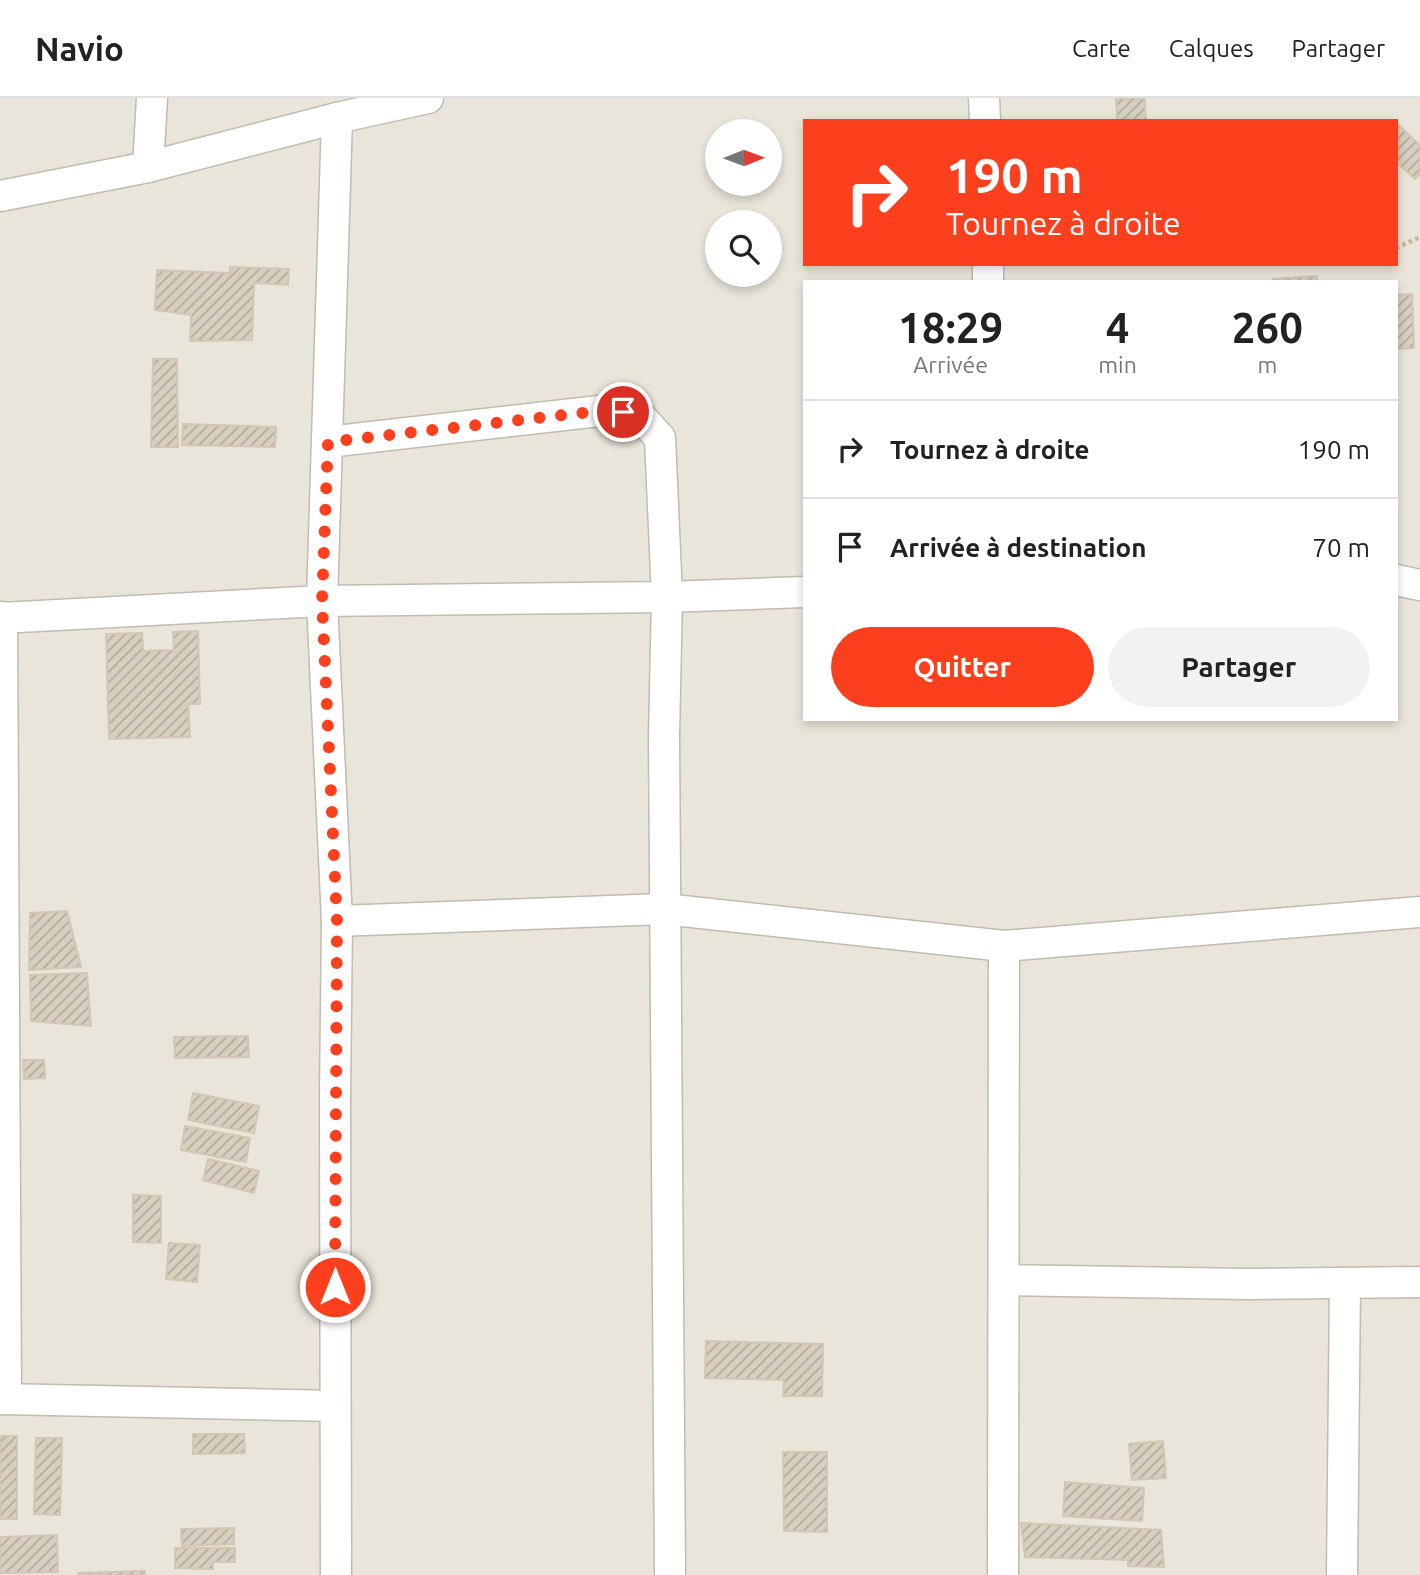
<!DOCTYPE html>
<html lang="fr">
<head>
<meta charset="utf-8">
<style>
  :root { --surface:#fff; --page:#f2f2f2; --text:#222; --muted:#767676; --line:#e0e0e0; --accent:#fc3f1d }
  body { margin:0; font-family:Ubuntu,sans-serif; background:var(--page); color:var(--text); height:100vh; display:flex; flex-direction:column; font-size:26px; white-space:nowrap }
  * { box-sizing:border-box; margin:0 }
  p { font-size:23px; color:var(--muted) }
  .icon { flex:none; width:38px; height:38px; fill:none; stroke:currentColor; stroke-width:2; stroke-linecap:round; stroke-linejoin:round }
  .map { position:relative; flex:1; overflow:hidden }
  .details { position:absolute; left:803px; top:182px; width:595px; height:441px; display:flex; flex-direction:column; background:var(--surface); border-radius:0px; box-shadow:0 4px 10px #0003 }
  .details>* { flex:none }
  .top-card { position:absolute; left:803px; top:21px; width:595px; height:147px; border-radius:0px; box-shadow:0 4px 10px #0003; background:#fc3f1d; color:#fff; overflow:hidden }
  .needle { width:46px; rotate:89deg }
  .buttons { position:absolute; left:705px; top:21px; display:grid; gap:14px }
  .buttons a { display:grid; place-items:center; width:77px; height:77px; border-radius:50%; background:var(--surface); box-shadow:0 4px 10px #0003; font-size:35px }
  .pin { position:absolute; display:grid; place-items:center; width:60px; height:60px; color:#fff; margin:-30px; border:4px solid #fff; border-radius:50%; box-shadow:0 2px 7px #0007 }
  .me { position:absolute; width:77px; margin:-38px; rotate:0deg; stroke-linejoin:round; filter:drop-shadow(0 0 5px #0008) }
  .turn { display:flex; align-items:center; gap:24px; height:147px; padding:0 28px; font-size:32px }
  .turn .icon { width:91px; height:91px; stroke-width:2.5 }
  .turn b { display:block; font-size:49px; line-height:60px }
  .eta { display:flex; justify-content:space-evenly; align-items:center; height:119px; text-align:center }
  .eta b { font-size:42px; font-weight:600; line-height:49px }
  .action { display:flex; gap:14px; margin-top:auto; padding:14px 28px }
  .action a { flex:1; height:80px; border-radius:42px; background:var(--accent); color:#fff; font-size:28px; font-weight:600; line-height:80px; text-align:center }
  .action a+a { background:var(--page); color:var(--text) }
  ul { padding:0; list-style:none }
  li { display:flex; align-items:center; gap:21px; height:98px; padding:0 28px; border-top:2px solid var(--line) }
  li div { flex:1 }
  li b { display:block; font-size:26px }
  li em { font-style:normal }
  header { display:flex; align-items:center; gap:42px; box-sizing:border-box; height:98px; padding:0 35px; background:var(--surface); border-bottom:2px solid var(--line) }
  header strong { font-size:33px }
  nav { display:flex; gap:38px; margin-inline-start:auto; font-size:24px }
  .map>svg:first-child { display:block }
</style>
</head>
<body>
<header>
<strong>Navio</strong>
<nav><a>Carte</a><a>Calques</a><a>Partager</a></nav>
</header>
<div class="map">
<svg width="1420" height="1477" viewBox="0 0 1420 1477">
  <defs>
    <pattern id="building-hatch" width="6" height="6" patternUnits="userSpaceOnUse" patternTransform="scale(1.75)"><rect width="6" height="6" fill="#d8cfc1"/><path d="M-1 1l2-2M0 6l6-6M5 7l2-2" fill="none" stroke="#b1aa9e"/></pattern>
  </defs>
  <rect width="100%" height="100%" fill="#f6f3ec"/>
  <path fill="#eae5da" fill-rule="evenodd" d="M0,0H1420V1477H0ZM805,23H1396V166H805ZM718,33H770V86H718ZM718,124H770V177H718ZM805,184H1396V621H805Z"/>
  <g fill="url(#building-hatch)" stroke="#d3c7b4" stroke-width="2">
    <polygon points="1116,0 1145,0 1146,23 1117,23"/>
    <polygon points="1396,25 1420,47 1420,76 1415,81 1396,64"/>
    <polygon points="230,169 289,171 288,187 254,185 252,242 190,243 191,217 155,212 157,172 230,175"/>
    <polygon points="1317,178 1317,184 1274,184 1273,181"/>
    <polygon points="1412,196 1414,250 1397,251 1396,197"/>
    <polygon points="153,261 177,261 178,349 151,349"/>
    <polygon points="183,326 276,329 275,349 182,347"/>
    <polygon points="198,533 200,606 188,606 190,639 109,641 106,536 142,535 143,553 174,552 173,534"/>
    <polygon points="67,813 81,869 29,872 30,815"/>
    <polygon points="87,875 91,928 31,923 30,877"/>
    <polygon points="248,938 249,959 175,960 174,939"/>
    <polygon points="23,962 44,962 45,980 24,981"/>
    <polygon points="193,995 259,1008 254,1035 188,1022"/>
    <polygon points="185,1028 250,1040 246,1064 181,1052"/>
    <polygon points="208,1061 259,1073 254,1095 203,1082"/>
    <polygon points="133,1097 161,1098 161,1145 133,1144"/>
    <polygon points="169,1145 200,1147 197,1184 166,1181"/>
    <polygon points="706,1243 823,1246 822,1298 783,1298 784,1282 705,1280"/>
    <polygon points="193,1336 244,1336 245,1355 193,1356"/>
    <rect x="0" y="1338" width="17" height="83"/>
    <polygon points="36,1340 62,1340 60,1417 34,1416"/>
    <polygon points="1163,1343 1166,1380 1132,1382 1129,1346"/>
    <polygon points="783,1354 827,1354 827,1434 784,1433"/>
    <polygon points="1065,1384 1144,1390 1142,1423 1063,1418"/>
    <polygon points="1021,1425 1161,1432 1164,1469 1128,1468 1128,1462 1025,1459"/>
    <polygon points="234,1430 234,1446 182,1448 181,1431"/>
    <polygon points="57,1437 58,1474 0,1475 0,1439"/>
    <polygon points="175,1450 235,1450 235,1464 213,1464 213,1471 175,1470"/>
    <polygon points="145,1473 145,1477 78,1477 78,1475"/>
  </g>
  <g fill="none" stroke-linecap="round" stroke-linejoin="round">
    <g stroke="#c2bbae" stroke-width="33">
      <g id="street">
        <polyline points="984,0 985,23"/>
        <polyline points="148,69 152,0"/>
        <polyline points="0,98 148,69 337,20 428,0"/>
        <polyline points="988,166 988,184"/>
        <polyline points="328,344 608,312 638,316 660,340 667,499 664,638 670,1477"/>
        <polyline points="1396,482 1420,487"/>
        <polyline points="2,519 6,1301"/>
        <polyline points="0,520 322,503 667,499 805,494"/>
        <polyline points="337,823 664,811 1004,848 1420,814"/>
        <polyline points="1005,1182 1248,1186 1420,1184"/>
        <polyline points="0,1301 335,1308"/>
        <polyline points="336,1477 335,998 337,823 322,503 337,20"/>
        <polyline points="1003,1477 1004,848"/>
        <polyline points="1342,1477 1345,1186"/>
      </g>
    </g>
    <polyline stroke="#c4b79f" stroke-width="4.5" stroke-dasharray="3.5 3.5" stroke-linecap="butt" points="1396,150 1420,139"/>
    <use href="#street" stroke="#fff" stroke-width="30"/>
  </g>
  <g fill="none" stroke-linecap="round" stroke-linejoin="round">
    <polyline stroke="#fc3f1d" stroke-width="12" stroke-dasharray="0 21.6" points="335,1189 337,823 322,503 328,344 608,312 623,314"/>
  </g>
</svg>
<div class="buttons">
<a><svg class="needle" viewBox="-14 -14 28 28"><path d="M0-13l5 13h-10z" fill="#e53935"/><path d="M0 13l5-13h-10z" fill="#767676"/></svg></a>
<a><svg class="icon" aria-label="search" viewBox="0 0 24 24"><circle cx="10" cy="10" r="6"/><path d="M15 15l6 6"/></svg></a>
</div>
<div class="pin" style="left:623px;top:314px;background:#d93025"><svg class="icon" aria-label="arrive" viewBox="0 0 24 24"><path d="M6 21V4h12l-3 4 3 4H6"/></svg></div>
<svg class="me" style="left:335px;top:1189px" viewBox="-20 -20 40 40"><circle r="17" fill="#fc3f1d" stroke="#fff" stroke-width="3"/><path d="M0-11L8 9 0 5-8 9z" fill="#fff"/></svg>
<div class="top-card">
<div class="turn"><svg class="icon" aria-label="right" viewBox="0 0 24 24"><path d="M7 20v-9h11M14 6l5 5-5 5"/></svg><div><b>190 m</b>Tournez à droite</div></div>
</div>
<section class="details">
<div class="eta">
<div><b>18:29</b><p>Arrivée</p></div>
<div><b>4</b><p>min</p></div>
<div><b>260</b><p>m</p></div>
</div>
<ul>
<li><svg class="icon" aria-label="right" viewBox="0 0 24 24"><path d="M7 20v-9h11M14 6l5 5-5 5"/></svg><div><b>Tournez à droite</b></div><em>190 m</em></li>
<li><svg class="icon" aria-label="arrive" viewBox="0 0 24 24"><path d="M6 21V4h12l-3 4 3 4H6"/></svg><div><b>Arrivée à destination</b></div><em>70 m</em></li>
</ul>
<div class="action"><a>Quitter</a><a>Partager</a></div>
</section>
</div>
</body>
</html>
